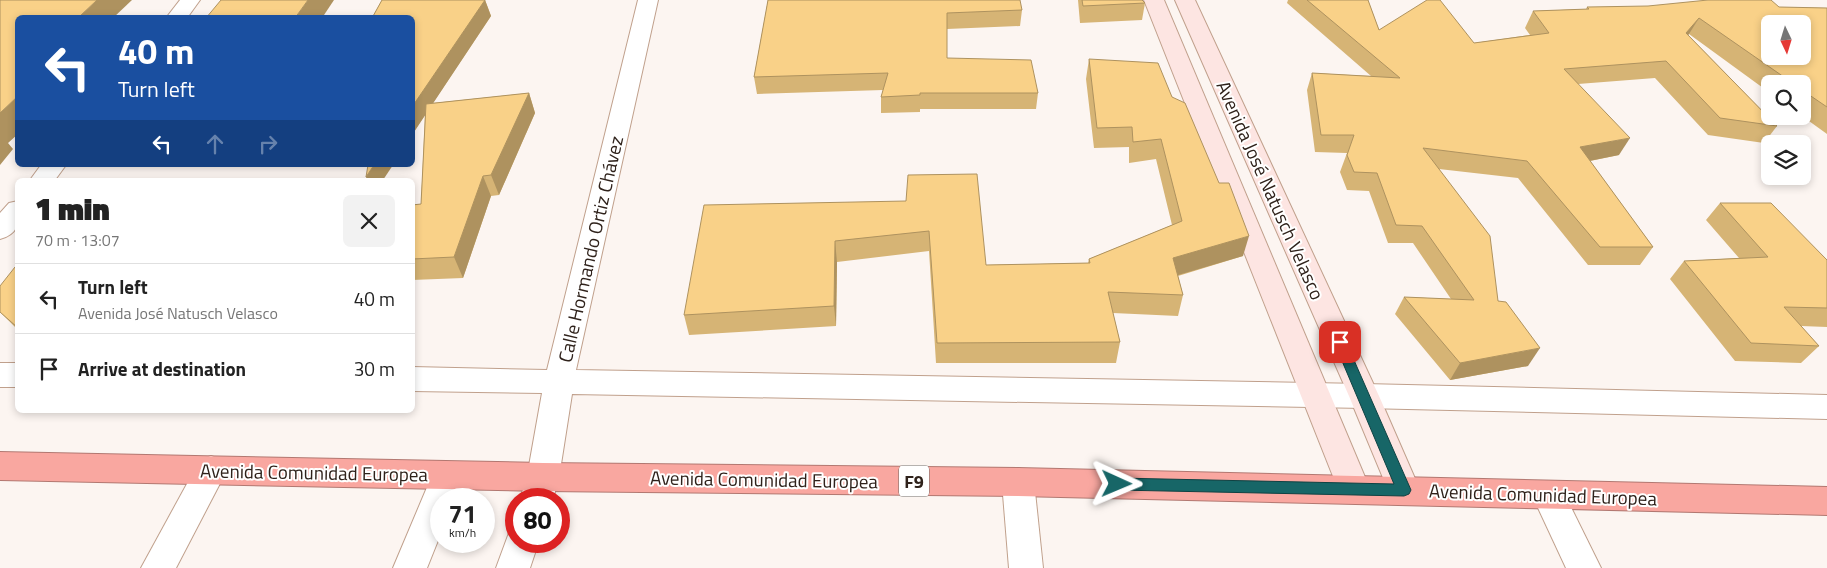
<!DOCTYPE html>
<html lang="en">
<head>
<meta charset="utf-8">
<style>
  :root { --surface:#fff; --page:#f2f2f2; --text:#222; --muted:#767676; --line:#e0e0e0 }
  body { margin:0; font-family:"Titillium Web",sans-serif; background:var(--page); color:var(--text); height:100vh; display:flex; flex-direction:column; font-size:19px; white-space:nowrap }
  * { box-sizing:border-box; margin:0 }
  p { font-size:16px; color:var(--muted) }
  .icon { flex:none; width:28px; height:28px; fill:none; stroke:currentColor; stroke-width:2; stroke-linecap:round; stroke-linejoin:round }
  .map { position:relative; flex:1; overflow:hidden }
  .details { position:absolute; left:15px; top:178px; width:400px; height:235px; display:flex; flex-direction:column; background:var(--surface); border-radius:8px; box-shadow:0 2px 8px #0003 }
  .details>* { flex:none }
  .top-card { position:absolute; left:15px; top:15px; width:400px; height:152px; border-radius:8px; box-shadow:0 2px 8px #0003; background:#1a4fa0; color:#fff; overflow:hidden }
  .needle { width:32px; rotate:176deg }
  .buttons { position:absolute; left:1761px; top:15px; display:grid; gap:10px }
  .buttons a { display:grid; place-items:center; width:50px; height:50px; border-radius:8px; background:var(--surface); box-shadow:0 2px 8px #0003; font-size:25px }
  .speed { position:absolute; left:430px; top:488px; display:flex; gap:10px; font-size:25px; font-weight:700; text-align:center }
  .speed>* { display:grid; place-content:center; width:65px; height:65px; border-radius:50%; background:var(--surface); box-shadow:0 2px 8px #0003; line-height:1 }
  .speed small { font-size:12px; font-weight:400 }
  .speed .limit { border:8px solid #d22; background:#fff; color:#111 }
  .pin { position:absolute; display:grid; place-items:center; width:42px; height:42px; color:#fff; margin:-21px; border-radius:10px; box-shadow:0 2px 8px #0006 }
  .me { position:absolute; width:55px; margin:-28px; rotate:91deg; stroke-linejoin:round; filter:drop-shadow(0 0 4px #0008) }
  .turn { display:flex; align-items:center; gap:18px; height:105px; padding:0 20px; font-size:22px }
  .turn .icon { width:65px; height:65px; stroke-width:2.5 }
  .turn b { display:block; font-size:35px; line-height:42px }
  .lanes { display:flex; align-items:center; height:48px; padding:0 20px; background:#0003; justify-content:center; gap:25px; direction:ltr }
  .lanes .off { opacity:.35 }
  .round { display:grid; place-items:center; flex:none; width:52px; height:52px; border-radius:8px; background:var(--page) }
  .summary { display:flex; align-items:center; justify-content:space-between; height:85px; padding:0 20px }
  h1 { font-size:30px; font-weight:800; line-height:38px }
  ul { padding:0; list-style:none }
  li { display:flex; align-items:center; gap:15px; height:70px; padding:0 20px; border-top:1px solid var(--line) }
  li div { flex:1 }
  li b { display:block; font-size:19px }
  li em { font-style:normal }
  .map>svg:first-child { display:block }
</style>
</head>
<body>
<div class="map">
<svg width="1827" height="568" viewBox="0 0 1827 568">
  <rect width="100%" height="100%" fill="#fcf5f1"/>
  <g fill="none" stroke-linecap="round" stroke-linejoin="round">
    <g stroke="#c0a08c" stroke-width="2">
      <g id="street">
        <polygon points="180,0 200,0 187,18 166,18"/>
        <polygon points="638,0 658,0 576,370 1364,384 1827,395 1827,419 1364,408 572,394 559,477 553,499 520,499 527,477 542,393 412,391 412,367 547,370"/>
        <polygon points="41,165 66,165 55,180 30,180"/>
        <path d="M18,201C18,219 22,233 0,239V213L9,203Z"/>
        <rect x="0" y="363" width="18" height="24"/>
        <polygon points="211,456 222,460 227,470 176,568 141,568 200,460"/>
        <polygon points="447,462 458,466 463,476 454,499 441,499 441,533 427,568 393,568 436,466"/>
        <polygon points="1018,468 1030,472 1034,482 1043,568 1009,568 1002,482 1006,472"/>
        <polygon points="1548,481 1560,485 1601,568 1566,568 1532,495 1536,485"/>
        <polygon points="516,528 516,541 539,541 530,568 496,568 510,530"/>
      </g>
    </g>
    <g stroke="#c0a08c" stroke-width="2">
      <g id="secondary">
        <polygon points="1144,0 1164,0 1370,489 1366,499 1354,503 1342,499 1338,489"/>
        <polygon points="1175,0 1195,0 1379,396 1420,490 1416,500 1404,504 1392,500 1388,490 1349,396"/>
      </g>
    </g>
    <g stroke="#b27871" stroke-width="2">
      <polygon id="highway" points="0,452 543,463 1018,468 1827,487 1827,515 1018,496 543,491 0,480"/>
    </g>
    <use href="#street" fill="#fff" fill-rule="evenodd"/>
    <use href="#secondary" fill="#fde5e2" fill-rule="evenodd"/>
    <use href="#highway" fill="#f9a7a0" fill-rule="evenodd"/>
  </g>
  <g fill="#d6b475">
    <polygon points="382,0 485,0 491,16 433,103 529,93 535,113 499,195 491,196 463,278 412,280 412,205 421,204 425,115 412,135 412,18 372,18"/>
    <polygon points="768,0 1022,10 1020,26 947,29 947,58 1038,93 1036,109 920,109 920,112 881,113 881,97 883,90 757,94 754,77"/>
    <polygon points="1078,0 1142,0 1145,3 1142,20 1080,23"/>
    <polygon points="1288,0 1368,0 1379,30 1474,43 1530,35 1525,28 1533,11 1586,9 1587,7 1779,7 1827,8 1827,134 1802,116 1802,84 1770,84 1770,93 1689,34 1688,35 1777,126 1764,143 1708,135 1655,78 1578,84 1619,155 1590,161 1653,247 1640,265 1588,265 1518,178 1439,169 1498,301 1528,366 1450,380 1395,314 1404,297 1451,299 1413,243 1388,243 1369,191 1347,190 1340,172 1347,153 1315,152 1307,90 1312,73 1371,76 1287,3"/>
    <polygon points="1089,59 1172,97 1243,256 1178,276 1183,295 1178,316 1113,313 1120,342 1116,363 936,363 929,251 837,262 836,326 689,335 684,315 906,201 986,265 1088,263 1089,259 1172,225 1156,159 1129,163 1129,147 1094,148 1086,79"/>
    <polygon points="1720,203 1827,260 1827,327 1801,326 1819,346 1801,363 1735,361 1670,279 1684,261 1739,258 1706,220"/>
    <polygon points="18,267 18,330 0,312"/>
  </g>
  <g fill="#ae925f">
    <polygon points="97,0 132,0 113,18 81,18 80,16"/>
    <polygon points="308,0 334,0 322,18 295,18"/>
    <polygon points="485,0 491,16 412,135 412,107"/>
    <polygon points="1699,18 1689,34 1675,50 1686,33"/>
    <polygon points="529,93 535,113 499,195 491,175"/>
    <polygon points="18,96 18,134 8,143 13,149 0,165 0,113"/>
    <polygon points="1630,138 1619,155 1569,165 1580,147"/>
    <polygon points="374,165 393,165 383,180 367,180 366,177"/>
    <polygon points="483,176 491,196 463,278 454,257"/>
    <polygon points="1249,236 1243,256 1168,278 1173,258"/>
    <polygon points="835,241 837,262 836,326 834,306"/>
    <polygon points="1540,348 1528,366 1450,380 1460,363"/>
  </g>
  <g fill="#f9d188" stroke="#ae925f" fill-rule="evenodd">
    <polygon points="0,0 97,0 80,16 100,16 99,18 18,18 18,96 0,113"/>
    <polygon points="221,0 308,0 295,18 206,18"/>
    <polygon points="382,0 485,0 412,107 412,18 372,18"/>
    <polygon points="768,0 1020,0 1022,10 947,13 947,58 1031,60 1038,93 920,93 920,95 881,97 888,73 754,77"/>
    <polygon points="1082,0 1142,0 1145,3 1083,6"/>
    <path d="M1307,0H1368L1379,30L1427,0H1440L1474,43L1549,33L1533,11L1589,9L1587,7L1648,6L1708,0H1771L1779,7L1827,8V107L1802,90V84H1794L1699,18L1686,33L1777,126L1720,118L1666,61L1564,69L1630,138L1580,147L1653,247H1600L1527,161L1423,148L1490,236L1498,301L1506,302L1540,348L1460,363L1404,297L1474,300L1422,226L1396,225L1377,173L1354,172L1347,155L1354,135H1321L1312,73L1400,78ZM1770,24H1802V56H1770Z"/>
    <polygon points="1089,59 1158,63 1172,97 1185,103 1219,183 1229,183 1249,236 1173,258 1183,295 1108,292 1120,342 937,343 929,231 835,241 834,306 684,315 704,205 906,201 908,175 977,174 986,265 1090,263 1089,259 1182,221 1161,139 1133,142 1132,127 1097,128"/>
    <polygon points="529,93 491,175 483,176 454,257 412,259 412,205 421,204 426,104"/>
    <polygon points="368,165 374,165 366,177"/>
    <polygon points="1720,203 1771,203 1827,260 1827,308 1784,307 1819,346 1751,343 1684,261 1768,257"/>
    <polygon points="15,267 18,267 18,328 0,312 0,286"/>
  </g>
  <polygon fill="#176667" stroke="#0f4243" points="1340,338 1344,339 1346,342 1411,490 1409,494 1404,496 1117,490 1112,488 1110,484 1112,480 1117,478 1394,484 1334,342 1335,339"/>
  <g text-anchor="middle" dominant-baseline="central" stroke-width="4" stroke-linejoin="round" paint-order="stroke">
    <rect fill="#fff" stroke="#6d645f" stroke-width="1" x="899" y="465.5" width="30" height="31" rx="4"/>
    <g font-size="18" font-weight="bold" fill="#2f221b">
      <text x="914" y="481">F9</text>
    </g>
    <g font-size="19" fill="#2f221b" stroke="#fff">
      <text transform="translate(1271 190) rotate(66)">Avenida José Natusch Velasco</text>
      <text transform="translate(590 249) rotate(-77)">Calle Hormando Ortiz Chávez</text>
      <text transform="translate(314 472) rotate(1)">Avenida Comunidad Europea</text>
      <text transform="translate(764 479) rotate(1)">Avenida Comunidad Europea</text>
      <text transform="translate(1543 494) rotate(2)">Avenida Comunidad Europea</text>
    </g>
  </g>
</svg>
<div class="buttons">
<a><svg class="needle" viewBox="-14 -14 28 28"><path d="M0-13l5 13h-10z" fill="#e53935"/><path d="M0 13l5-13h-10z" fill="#767676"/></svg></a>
<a><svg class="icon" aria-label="search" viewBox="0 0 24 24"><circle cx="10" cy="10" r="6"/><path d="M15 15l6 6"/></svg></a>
<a><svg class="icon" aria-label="layers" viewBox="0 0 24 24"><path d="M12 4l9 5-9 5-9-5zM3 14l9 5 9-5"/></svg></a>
</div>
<div class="speed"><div>71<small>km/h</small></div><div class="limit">80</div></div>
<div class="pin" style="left:1340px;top:342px;background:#d93025"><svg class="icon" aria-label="arrive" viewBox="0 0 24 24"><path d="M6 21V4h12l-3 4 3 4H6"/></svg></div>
<svg class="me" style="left:1117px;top:484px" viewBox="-20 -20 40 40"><path d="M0-17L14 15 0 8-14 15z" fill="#176667" stroke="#fff" stroke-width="4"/></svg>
<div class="top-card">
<div class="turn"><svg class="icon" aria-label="left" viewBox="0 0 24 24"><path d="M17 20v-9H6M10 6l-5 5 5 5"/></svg><div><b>40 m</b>Turn left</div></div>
<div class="lanes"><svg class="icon" aria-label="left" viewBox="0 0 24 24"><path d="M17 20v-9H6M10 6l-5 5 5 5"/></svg><svg class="icon off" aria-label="ahead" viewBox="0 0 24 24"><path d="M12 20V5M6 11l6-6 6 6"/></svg><svg class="icon off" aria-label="right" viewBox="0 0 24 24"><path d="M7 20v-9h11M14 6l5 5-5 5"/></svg></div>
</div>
<section class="details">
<div class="summary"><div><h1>1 min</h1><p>70 m · 13:07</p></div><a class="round"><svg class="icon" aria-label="close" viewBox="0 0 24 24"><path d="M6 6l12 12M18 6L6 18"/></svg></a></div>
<ul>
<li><svg class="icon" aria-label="left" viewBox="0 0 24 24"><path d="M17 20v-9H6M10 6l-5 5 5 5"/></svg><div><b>Turn left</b><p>Avenida José Natusch Velasco</p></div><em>40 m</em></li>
<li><svg class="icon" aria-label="arrive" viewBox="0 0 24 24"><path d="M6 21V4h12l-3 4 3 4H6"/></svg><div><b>Arrive at destination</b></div><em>30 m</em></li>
</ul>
</section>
</div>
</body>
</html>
